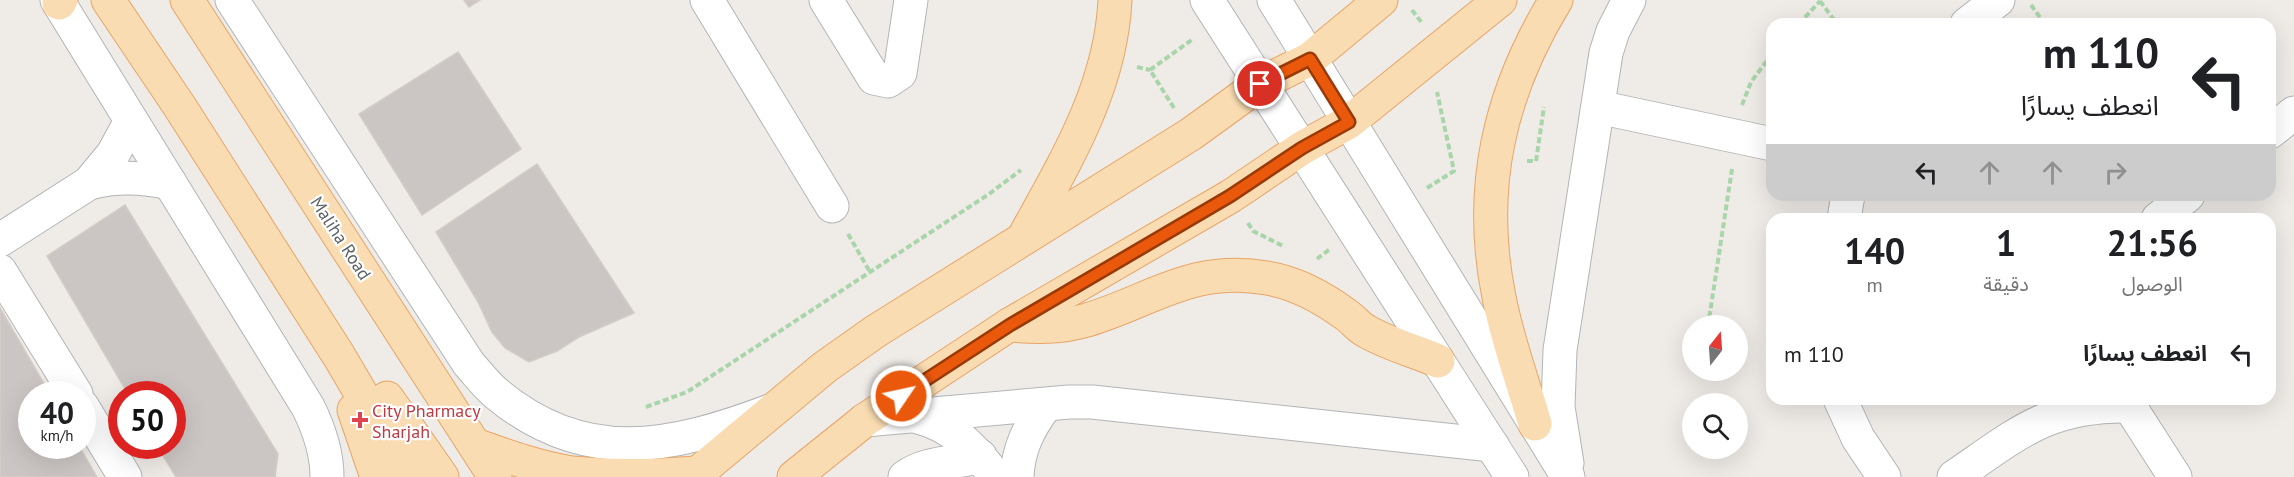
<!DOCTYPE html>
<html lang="ar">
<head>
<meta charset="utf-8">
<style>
  :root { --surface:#fff; --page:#f6f6f6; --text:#202124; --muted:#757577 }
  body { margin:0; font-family:"PT Sans","Noto Sans Arabic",sans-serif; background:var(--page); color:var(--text); direction:rtl; height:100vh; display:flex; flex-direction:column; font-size:22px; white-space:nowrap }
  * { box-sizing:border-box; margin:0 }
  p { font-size:20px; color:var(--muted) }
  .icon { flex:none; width:33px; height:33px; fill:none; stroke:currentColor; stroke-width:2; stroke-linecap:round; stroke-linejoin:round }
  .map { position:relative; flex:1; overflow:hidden; direction:ltr }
  .drawer { position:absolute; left:1766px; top:213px; width:510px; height:192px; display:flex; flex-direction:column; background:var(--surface); border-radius:18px; box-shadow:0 6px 24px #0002; direction:rtl }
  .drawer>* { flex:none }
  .guide { position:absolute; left:1766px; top:18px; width:510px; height:183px; border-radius:18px; box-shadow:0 6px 24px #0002; direction:rtl; background:#fff; color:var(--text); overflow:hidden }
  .needle { width:39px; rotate:17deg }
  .fabs { position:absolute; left:1682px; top:315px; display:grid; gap:12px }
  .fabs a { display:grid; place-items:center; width:66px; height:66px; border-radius:50%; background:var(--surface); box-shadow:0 6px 24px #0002; font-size:30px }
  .speed { position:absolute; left:18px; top:381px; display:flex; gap:12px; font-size:30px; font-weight:700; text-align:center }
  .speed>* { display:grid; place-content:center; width:78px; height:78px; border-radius:50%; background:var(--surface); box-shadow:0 6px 24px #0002; line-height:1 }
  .speed small { font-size:15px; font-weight:400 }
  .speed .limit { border:9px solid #d22; background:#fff; color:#111 }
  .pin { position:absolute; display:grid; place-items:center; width:51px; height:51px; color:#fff; margin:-26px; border:3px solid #fff; border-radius:50%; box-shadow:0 2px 6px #0007 }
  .me { position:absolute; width:66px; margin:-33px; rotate:56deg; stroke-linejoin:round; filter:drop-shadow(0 0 4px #0008) }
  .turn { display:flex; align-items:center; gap:21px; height:126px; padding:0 18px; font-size:27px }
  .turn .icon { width:78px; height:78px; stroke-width:2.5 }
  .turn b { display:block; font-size:42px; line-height:51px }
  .lanes { display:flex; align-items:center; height:57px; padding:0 18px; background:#0003; justify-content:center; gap:30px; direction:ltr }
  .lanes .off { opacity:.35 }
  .eta { display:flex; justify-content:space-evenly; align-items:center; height:102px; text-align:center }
  .eta b { font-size:36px; font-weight:700; line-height:42px }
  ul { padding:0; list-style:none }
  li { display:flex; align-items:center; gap:18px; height:78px; padding:0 18px }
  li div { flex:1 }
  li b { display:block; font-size:22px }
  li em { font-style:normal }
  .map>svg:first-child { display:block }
</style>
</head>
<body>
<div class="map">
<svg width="2294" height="477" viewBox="0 0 2294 477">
  <rect width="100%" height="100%" fill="#efebe7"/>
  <g fill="#cbc6c4" stroke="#d3ccc5" stroke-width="1.5">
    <polygon points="464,0 480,0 469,7"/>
    <polygon points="458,52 521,149 422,215 359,114"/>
    <polygon points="537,164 634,313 579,337 557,351 529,362 505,348 492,332 478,302 436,232"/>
    <polygon points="125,205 278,454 275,477 176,477 157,446 172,446 172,394 128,394 47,256"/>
    <polygon points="0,308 50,394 32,394 32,446 79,446 97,477 0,477"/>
  </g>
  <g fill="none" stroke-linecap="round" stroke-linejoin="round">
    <g stroke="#b2b5b8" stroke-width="35">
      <g id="minor">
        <path d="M57,0L308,407C319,429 327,451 327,477"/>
        <path d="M232,0L469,364C478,374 487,386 497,394C585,467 671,448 770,411"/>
        <polyline points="707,0 832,206"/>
        <polyline points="826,0 874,78 888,81 900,73 911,0"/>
        <polyline points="1207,0 1512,477"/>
        <polyline points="1274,0 1568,477"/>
        <polyline points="1967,24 1998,0"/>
        <polyline points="1598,107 1772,144"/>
        <polyline points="2270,132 2294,113"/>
        <path d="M89,183C117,176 141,177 170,183"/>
        <polyline points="1844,219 1848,195"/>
        <polyline points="2158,219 2188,195"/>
        <polyline points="0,240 89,183 113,154 131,121"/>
        <polyline points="0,271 76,394"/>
        <polyline points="1840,399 1858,438 1884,477"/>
        <polyline points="2125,399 2175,477"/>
        <polyline points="82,406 125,477"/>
        <path d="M918,417C954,426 974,449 996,477"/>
        <polyline points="865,420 1069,402 1092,402 1492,445"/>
        <polyline points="1567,463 1558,407 1560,350 1606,53 1613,31 1629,0"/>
        <path d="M905,477C928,461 954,464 980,456"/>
        <path d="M1017,477C1018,449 1029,427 1046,405"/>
        <path d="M1954,477C2017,434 2047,405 2128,406"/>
      </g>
    </g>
    <g stroke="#e8a567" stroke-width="35">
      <g id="major">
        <polyline points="108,0 180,107 339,356 410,477"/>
        <polyline points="187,0 495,477"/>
        <polyline points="59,3 61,0"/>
        <path d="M1024,237C1065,162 1111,88 1115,0"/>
        <path d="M1009,325C1036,327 1061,328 1087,320C1153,300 1192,265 1267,278C1296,283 1322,297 1345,314C1353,319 1358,327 1366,331C1388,344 1415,351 1438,361"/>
        <polyline points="387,398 442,477"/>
        <polyline points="354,410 377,477"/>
        <path d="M1535,424C1523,382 1507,340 1499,297C1477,189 1499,93 1556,0"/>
        <path d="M475,445C506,456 539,468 572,473C614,477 656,476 697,473"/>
        <polyline points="693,477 825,367 876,331 1191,134 1260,84 1310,59 1381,0"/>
        <polyline points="794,477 865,420 1009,325 1231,196 1302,148 1349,122 1500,0"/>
      </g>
    </g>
    <g stroke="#a9d5aa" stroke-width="4" stroke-dasharray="6 3" stroke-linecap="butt">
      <polyline points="1820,1 1837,24"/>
      <polyline points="2031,5 2045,24"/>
      <polyline points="1412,10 1422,23"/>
      <polyline points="1799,24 1820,1"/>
      <polyline points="1137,67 1150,70"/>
      <polyline points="1742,105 1751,82 1772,54"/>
      <polyline points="1174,108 1150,70 1193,39"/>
      <polyline points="1527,161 1536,161 1544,107"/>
      <polyline points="1427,188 1454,171 1437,92"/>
      <polyline points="1248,223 1253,231 1283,246"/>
      <polyline points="848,234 870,272"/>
      <polyline points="1317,259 1330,249"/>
      <polyline points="1708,326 1732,169"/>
      <polyline points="646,407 687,392 989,194 1021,170"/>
    </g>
    <use href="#minor" stroke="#fff" stroke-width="33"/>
    <use href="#major" stroke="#f9dcb1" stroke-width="33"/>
  </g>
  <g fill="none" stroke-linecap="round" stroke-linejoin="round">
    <g stroke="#983908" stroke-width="15">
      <polyline id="route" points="901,396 1010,325 1230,196 1302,148 1349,122 1310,59 1260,84"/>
    </g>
    <use href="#route" stroke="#ea580c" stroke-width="10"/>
  </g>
  <path fill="#e0444e" stroke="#fff" stroke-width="2" d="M357 411h6v6h6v6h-6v6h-6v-6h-6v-6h6z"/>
  <g text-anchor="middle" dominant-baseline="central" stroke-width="4.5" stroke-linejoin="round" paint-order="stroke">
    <g font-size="18" fill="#5e6366" stroke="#fff">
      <text transform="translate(341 238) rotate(57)">Maliha Road</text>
    </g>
    <g font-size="18" fill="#be3a42" stroke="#fff" text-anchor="start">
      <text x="372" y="410">City Pharmacy<tspan x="372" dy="21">Sharjah</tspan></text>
    </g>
  </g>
</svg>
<div class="fabs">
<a><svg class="needle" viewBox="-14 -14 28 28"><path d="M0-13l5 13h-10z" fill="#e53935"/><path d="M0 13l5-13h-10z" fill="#757577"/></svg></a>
<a><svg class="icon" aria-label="search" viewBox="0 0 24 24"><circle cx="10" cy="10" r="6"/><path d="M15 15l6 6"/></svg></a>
</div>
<div class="speed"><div>40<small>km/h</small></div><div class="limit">50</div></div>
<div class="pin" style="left:1260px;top:84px;background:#d93025"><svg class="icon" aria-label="arrive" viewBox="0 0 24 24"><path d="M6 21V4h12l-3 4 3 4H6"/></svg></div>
<svg class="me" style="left:901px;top:396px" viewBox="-20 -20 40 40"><circle r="17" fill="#ea580c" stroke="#fff" stroke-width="3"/><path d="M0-11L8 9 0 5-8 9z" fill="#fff"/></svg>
<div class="guide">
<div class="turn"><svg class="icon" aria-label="left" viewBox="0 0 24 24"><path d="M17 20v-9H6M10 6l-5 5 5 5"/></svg><div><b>110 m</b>انعطف يسارًا</div></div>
<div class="lanes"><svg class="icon" aria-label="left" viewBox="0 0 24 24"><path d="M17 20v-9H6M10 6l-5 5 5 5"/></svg><svg class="icon off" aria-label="ahead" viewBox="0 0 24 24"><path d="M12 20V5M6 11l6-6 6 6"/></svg><svg class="icon off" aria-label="ahead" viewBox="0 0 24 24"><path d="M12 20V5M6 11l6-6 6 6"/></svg><svg class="icon off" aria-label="right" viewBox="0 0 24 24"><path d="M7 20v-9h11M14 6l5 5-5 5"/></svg></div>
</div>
<section class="drawer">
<div class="eta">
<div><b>21:56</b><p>الوصول</p></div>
<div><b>1</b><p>دقيقة</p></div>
<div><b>140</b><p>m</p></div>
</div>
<ul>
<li><svg class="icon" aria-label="left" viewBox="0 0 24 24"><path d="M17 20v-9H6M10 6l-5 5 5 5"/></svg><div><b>انعطف يسارًا</b></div><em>110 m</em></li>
</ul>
</section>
</div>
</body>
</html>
